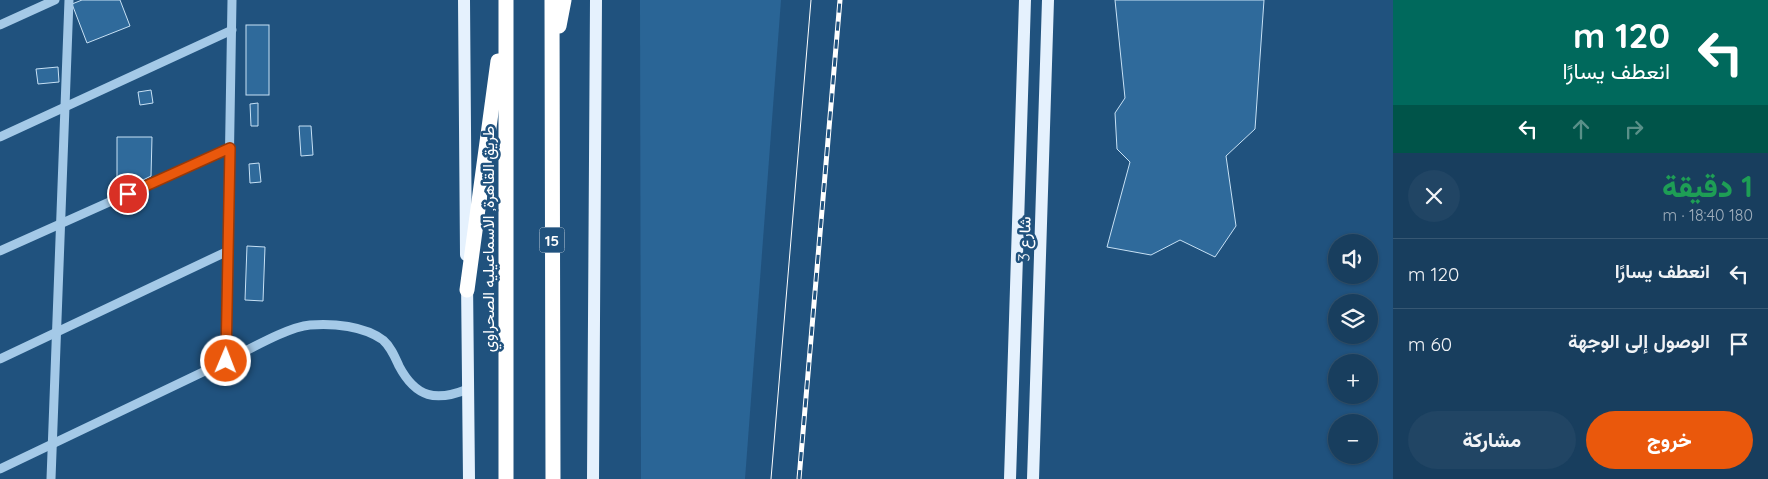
<!DOCTYPE html>
<html lang="ar">
<head>
<meta charset="utf-8">
<style>
  :root { --surface:#183e5e; --page:#214564; --text:#f1f3f6; --muted:#9faebc; --line:#365773; --accent:#ea580c }
  body { margin:0; font-family:Quicksand,Vazirmatn,sans-serif; background:var(--page); color:var(--text); direction:rtl; height:100vh; display:flex; flex-direction:column; font-size:19px; white-space:nowrap }
  * { box-sizing:border-box; margin:0 }
  p { font-size:16px; color:var(--muted) }
  .icon { flex:none; width:28px; height:28px; fill:none; stroke:currentColor; stroke-width:2; stroke-linecap:round; stroke-linejoin:round }
  .map { position:relative; flex:1; overflow:hidden; direction:ltr }
  .side { display:flex; flex-direction:column; background:var(--surface); width:375px }
  .side>* { flex:none }
  .banner { background:#00695c; color:#fff; overflow:hidden }
  .controls { position:absolute; left:1328px; top:234px; display:grid; gap:10px }
  .controls a { display:grid; place-items:center; width:50px; height:50px; border-radius:50%; background:var(--surface); box-shadow:0 1px 4px #0004,0 0 0 1px var(--line); font-size:25px }
  .pin { position:absolute; display:grid; place-items:center; width:42px; height:42px; color:#fff; margin:-21px; border:2px solid #fff; border-radius:50%; box-shadow:0 1px 5px #0007 }
  .me { position:absolute; width:55px; margin:-28px; rotate:1deg; stroke-linejoin:round; filter:drop-shadow(0 0 4px #0008) }
  .turn { display:flex; align-items:center; gap:18px; height:105px; padding:0 15px; font-size:22px }
  .turn .icon { width:65px; height:65px; stroke-width:2.5 }
  .turn b { display:block; font-size:35px; line-height:42px }
  .lanes { display:flex; align-items:center; height:48px; padding:0 15px; background:#0003; justify-content:center; gap:25px; direction:ltr }
  .lanes .off { opacity:.35 }
  .round { display:grid; place-items:center; flex:none; width:52px; height:52px; border-radius:26px; background:var(--page) }
  .overview { display:flex; align-items:center; justify-content:space-between; height:85px; padding:0 15px }
  h1 { font-size:30px; font-weight:800; line-height:38px; color:#1e9e55 }
  .button { display:flex; gap:10px; margin-top:auto; padding:10px 15px }
  .button a { flex:1; height:58px; border-radius:30px; background:var(--accent); color:#fff; font-size:20px; font-weight:800; line-height:58px; text-align:center }
  .button a+a { background:var(--page); color:var(--text) }
  ul { padding:0; list-style:none }
  li { display:flex; align-items:center; gap:15px; height:70px; padding:0 15px; border-top:1px solid var(--line) }
  li div { flex:1 }
  li b { display:block; font-size:19px }
  li em { font-style:normal }
  main { display:flex; flex:1; min-height:0 }
  .map>svg:first-child { display:block }
</style>
</head>
<body>
<main>
<section class="side">
<div class="banner">
<div class="turn"><svg class="icon" aria-label="left" viewBox="0 0 24 24"><path d="M17 20v-9H6M10 6l-5 5 5 5"/></svg><div><b>120 m</b>انعطف يسارًا</div></div>
<div class="lanes"><svg class="icon" aria-label="left" viewBox="0 0 24 24"><path d="M17 20v-9H6M10 6l-5 5 5 5"/></svg><svg class="icon off" aria-label="ahead" viewBox="0 0 24 24"><path d="M12 20V5M6 11l6-6 6 6"/></svg><svg class="icon off" aria-label="right" viewBox="0 0 24 24"><path d="M7 20v-9h11M14 6l5 5-5 5"/></svg></div>
</div>
<div class="overview"><div><h1>1 دقيقة</h1><p>180 m · 18:40</p></div><a class="round"><svg class="icon" aria-label="close" viewBox="0 0 24 24"><path d="M6 6l12 12M18 6L6 18"/></svg></a></div>
<ul>
<li><svg class="icon" aria-label="left" viewBox="0 0 24 24"><path d="M17 20v-9H6M10 6l-5 5 5 5"/></svg><div><b>انعطف يسارًا</b></div><em>120 m</em></li>
<li><svg class="icon" aria-label="arrive" viewBox="0 0 24 24"><path d="M6 21V4h12l-3 4 3 4H6"/></svg><div><b>الوصول إلى الوجهة</b></div><em>60 m</em></li>
</ul>
<div class="button"><a>خروج</a><a>مشاركة</a></div>
</section>
<div class="map">
<svg width="1393" height="479" viewBox="0 0 1393 479">
  <rect width="100%" height="100%" fill="#20527e"/>
  <polygon fill="#2a6596" points="640,0 781,0 745,479 641,479"/>
  <g fill="#2f6a9b" stroke="#c7e1f5">
    <polygon points="82,0 120,0 130,26 87,43 72,4"/>
    <polygon points="1115,0 1264,0 1255,129 1226,156 1236,226 1215,257 1180,240 1151,255 1107,247 1130,162 1117,149 1115,113 1125,98"/>
    <rect x="246" y="25" width="23" height="70"/>
    <polygon points="58,67 59,82 38,84 36,69"/>
    <polygon points="151,90 153,103 140,105 138,92"/>
    <polygon points="258,103 258,126 251,126 250,104"/>
    <polygon points="299,126 311,126 313,155 301,156"/>
    <polygon points="117,137 152,137 151,176 117,193"/>
    <polygon points="259,163 261,182 250,183 249,164"/>
    <polygon points="247,246 265,247 263,301 245,300"/>
  </g>
  <g fill="none" stroke-linecap="round" stroke-linejoin="round">
    <g stroke="#a4c9e7" stroke-width="9">
      <polyline points="0,25 55,0"/>
      <polyline points="0,137 232,30"/>
      <polyline points="0,251 230,148"/>
      <polyline points="0,359 228,251"/>
      <path d="M226,361C247,351 287,327 310,325C333,323 364,326 383,340C391,347 395,357 399,366C416,398 436,402 468,389"/>
      <polyline points="0,469 226,361 232,0"/>
      <polyline points="51,479 69,0"/>
    </g>
    <g stroke="#e5f1fd" stroke-width="12">
      <polyline points="464,0 466,255"/>
      <polyline points="467,280 469,479"/>
      <polyline points="593,479 596,0"/>
      <polyline points="1010,479 1025,0"/>
      <polyline points="1033,479 1048,0"/>
    </g>
    <g stroke="#fff" stroke-width="15">
      <polyline points="552,0 553,479"/>
      <polyline points="559,26 564,0"/>
      <polyline points="467,290 498,61"/>
      <polyline points="506,479 506,0"/>
    </g>
    <polyline stroke="#fff" stroke-width="1" points="771,479 811,0"/>
    <g stroke="#fff" stroke-width="5">
      <polyline id="rail" points="799,479 840,0"/>
    </g>
    <use href="#rail" stroke="#20527e" stroke-width="3" stroke-dasharray="9" stroke-linecap="butt"/>
  </g>
  <g fill="none" stroke-linecap="round" stroke-linejoin="round">
    <g stroke="#983908" stroke-width="12">
      <polyline id="route" points="128,194 230,148 226,361"/>
    </g>
    <use href="#route" stroke="#ea580c" stroke-width="9"/>
  </g>
  <g text-anchor="middle" dominant-baseline="central" stroke-width="5" stroke-linejoin="round" paint-order="stroke">
    <rect fill="#20527e" stroke="#bccbd8" stroke-width="1" x="539.5" y="227.5" width="25" height="25" rx="4"/>
    <g font-size="15" font-weight="bold" fill="#fff">
      <text x="552" y="240">15</text>
    </g>
    <g font-size="16" fill="#fff" stroke="#20527e">
      <text transform="translate(488 239) rotate(-90)">طريق القاهرة, الاسماعيليه الصحراوي</text>
      <text transform="translate(1024 239) rotate(-88)">شارع 3</text>
    </g>
  </g>
</svg>
<div class="controls">
<a><svg class="icon" aria-label="sound" viewBox="0 0 24 24"><path d="M4 9h4l5-4v14l-5-4H4zM17 9q2 3 0 6"/></svg></a>
<a><svg class="icon" aria-label="layers" viewBox="0 0 24 24"><path d="M12 4l9 5-9 5-9-5zM3 14l9 5 9-5"/></svg></a>
<a>+</a>
<a>−</a>
</div>
<div class="pin" style="left:128px;top:194px;background:#d93025"><svg class="icon" aria-label="arrive" viewBox="0 0 24 24"><path d="M6 21V4h12l-3 4 3 4H6"/></svg></div>
<svg class="me" style="left:226px;top:361px" viewBox="-20 -20 40 40"><circle r="17" fill="#ea580c" stroke="#fff" stroke-width="3"/><path d="M0-11L8 9 0 5-8 9z" fill="#fff"/></svg>
</div>
</main>
</body>
</html>
